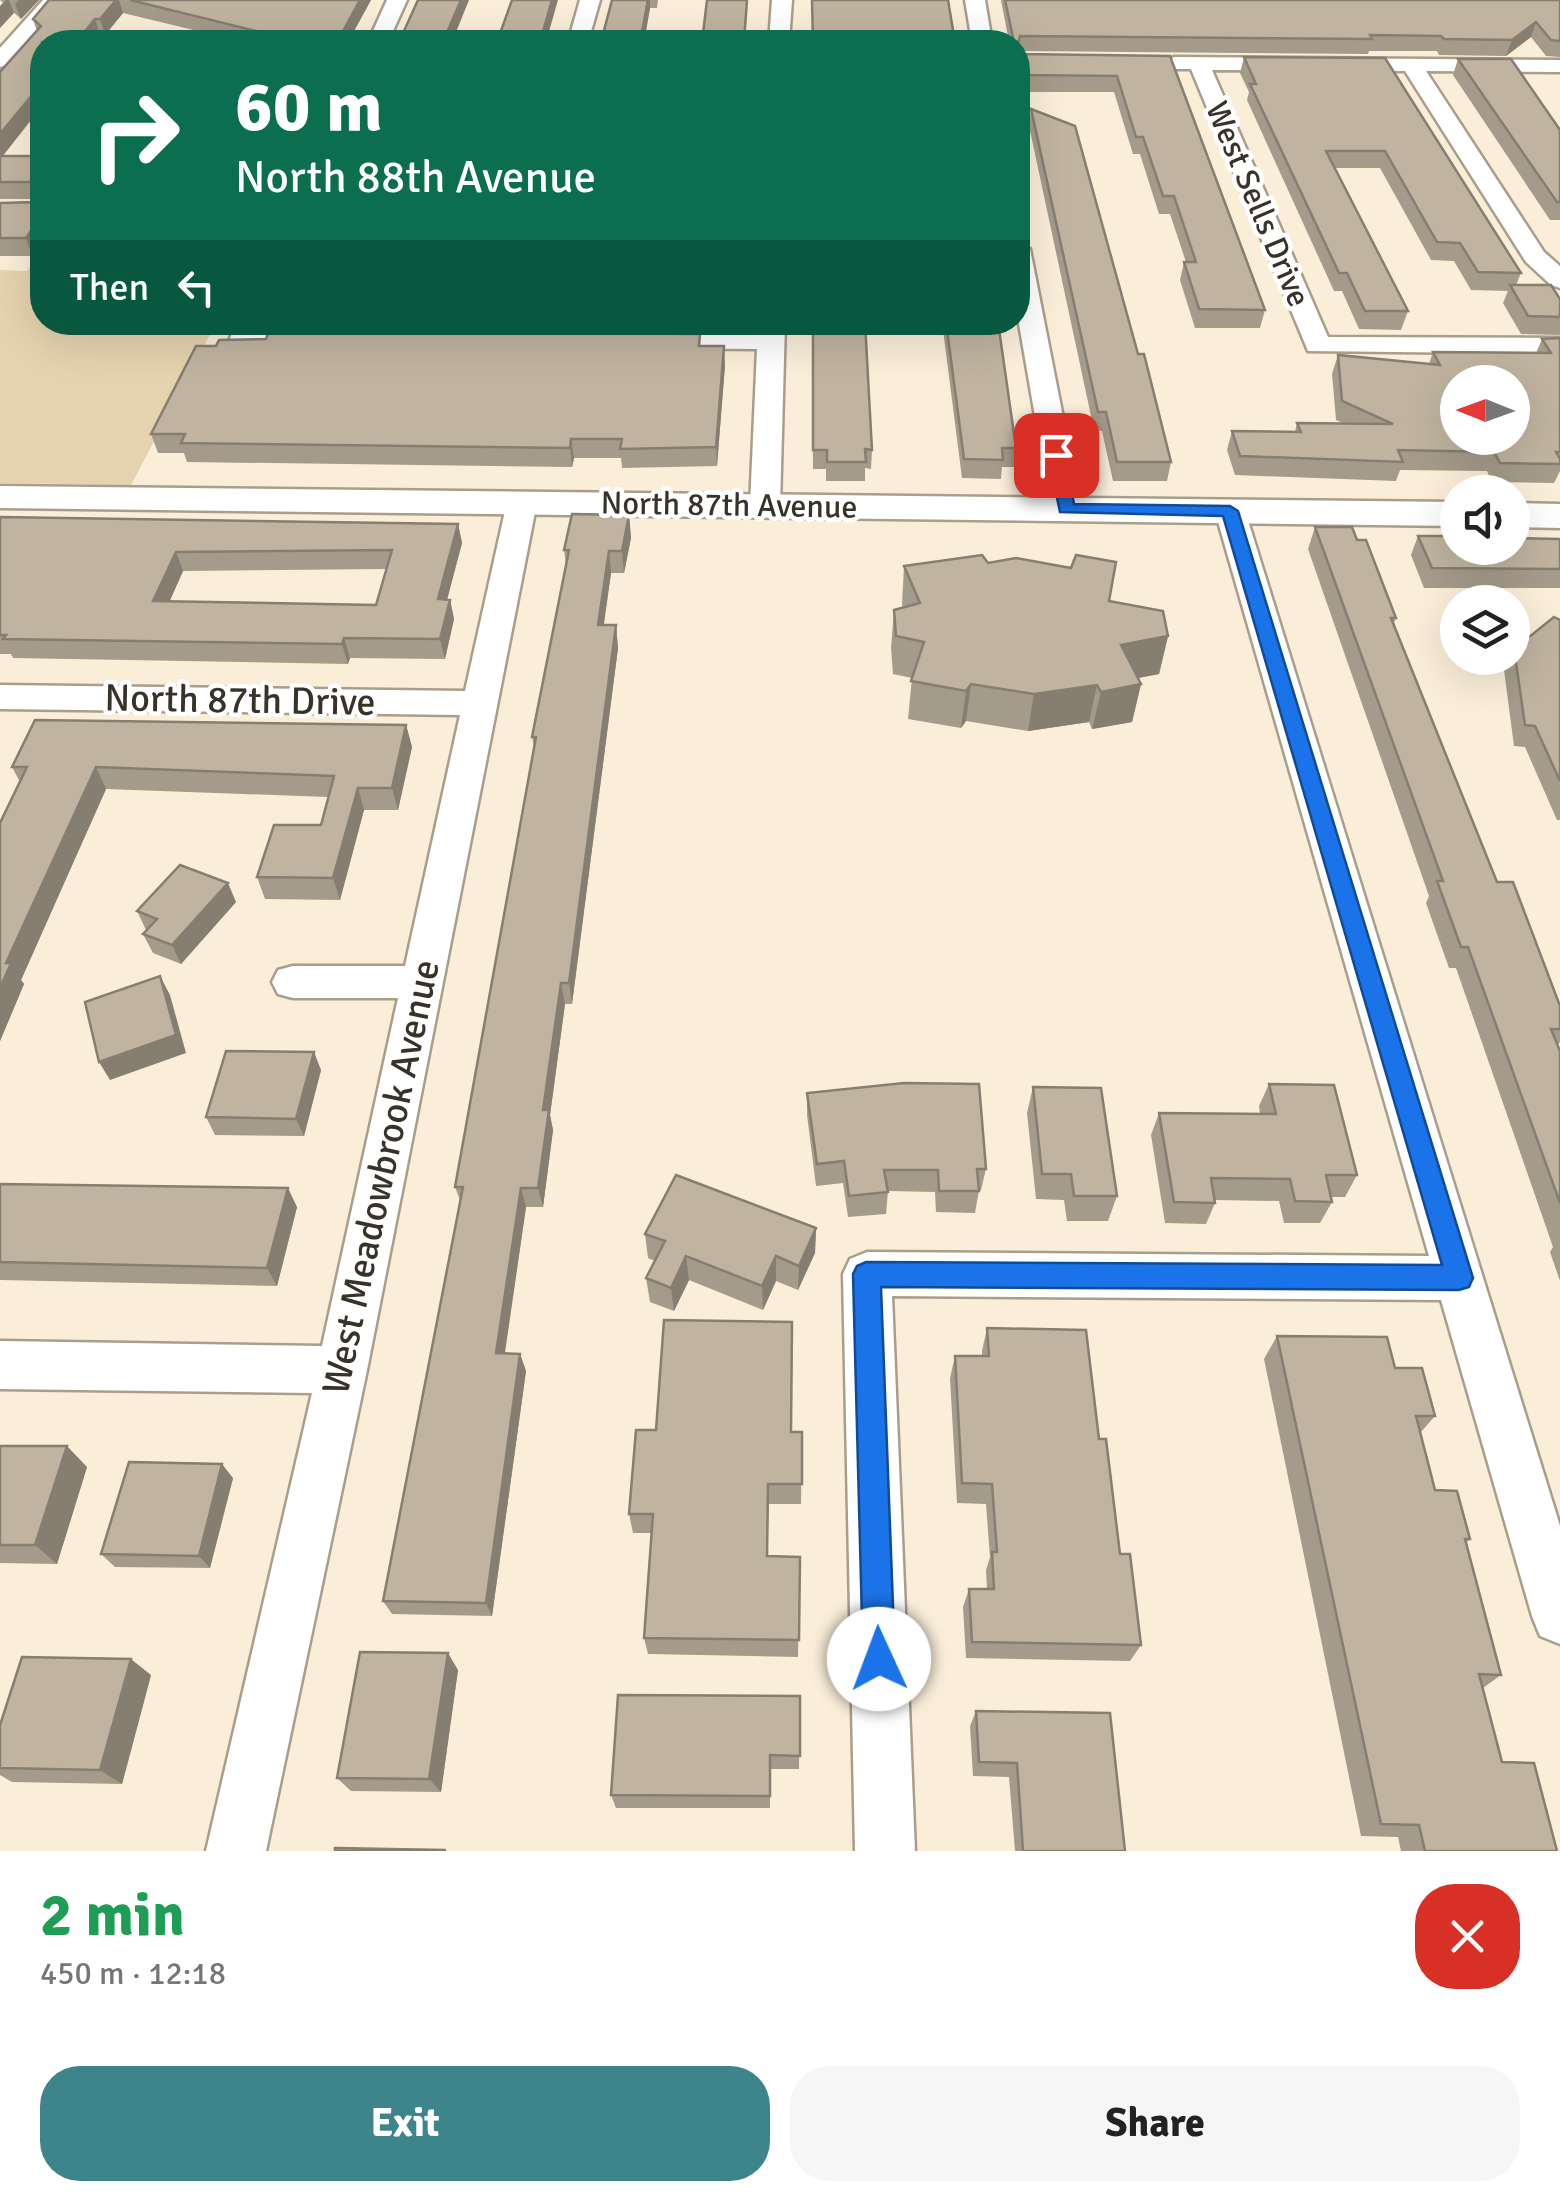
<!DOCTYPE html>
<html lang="en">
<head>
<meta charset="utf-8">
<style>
  :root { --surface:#fff; --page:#f6f6f6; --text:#222; --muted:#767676; --accent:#3d858b }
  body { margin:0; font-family:Signika,sans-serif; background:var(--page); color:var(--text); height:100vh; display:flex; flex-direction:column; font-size:38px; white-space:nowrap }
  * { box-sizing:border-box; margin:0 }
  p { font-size:32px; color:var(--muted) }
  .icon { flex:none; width:55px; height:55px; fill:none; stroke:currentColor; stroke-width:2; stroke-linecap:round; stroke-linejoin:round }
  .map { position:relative; height:1851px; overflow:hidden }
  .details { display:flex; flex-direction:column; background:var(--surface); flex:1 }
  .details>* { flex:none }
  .banner { position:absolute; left:30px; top:30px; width:1000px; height:305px; border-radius:40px; box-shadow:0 10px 40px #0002; background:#0b6e4f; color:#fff; overflow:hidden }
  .needle { width:65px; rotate:271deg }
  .tools { position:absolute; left:1440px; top:365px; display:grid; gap:20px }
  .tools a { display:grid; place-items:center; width:90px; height:90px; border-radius:50%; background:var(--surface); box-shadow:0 10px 40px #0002; font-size:50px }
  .pin { position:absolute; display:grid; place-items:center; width:85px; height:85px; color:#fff; margin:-42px; border-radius:20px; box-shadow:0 5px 15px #0006 }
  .me { position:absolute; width:110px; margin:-55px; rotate:358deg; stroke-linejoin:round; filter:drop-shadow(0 0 8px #0008) }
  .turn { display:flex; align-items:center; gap:35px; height:210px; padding:0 40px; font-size:45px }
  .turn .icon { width:130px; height:130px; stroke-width:2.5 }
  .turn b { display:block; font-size:70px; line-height:85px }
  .then { display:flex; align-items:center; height:95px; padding:0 40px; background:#0003; gap:20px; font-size:38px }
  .round { display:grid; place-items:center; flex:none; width:105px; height:105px; border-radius:40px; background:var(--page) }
  .overview { display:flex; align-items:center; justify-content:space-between; height:170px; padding:0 40px }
  h1 { font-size:60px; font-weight:700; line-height:75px; color:#1e9e55 }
  .primary-button { display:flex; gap:20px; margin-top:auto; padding:20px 40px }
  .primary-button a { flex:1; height:115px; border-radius:40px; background:var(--accent); color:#fff; font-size:40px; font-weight:700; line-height:115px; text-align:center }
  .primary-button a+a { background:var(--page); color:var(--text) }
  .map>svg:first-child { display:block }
</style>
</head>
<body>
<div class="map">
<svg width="1560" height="1851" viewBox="0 0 1560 1851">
  <rect width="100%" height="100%" fill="#faeed9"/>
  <polygon fill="#e6d2ae" points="42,250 42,322 216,323 131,485 0,483 0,270 27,271"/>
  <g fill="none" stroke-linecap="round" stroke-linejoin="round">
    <g stroke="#a99e8b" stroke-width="5">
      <g id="minor">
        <polygon points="43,0 63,0 7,65 0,67 0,48"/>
        <polygon points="387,0 407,0 388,42 368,42"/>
        <polygon points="580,0 600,0 588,42 568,42"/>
        <polygon points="772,0 792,0 789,42 769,42"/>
        <polygon points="965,0 985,0 992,42 972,42"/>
        <polygon points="1174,57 1560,60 1560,72 1426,71 1544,252 1560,266 1560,288 1551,285 1526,262 1405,71 1212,70 1328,337 1560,338 1560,354 1308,351 1191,69 1174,69 1164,63"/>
        <polygon points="1018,242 1030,249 1081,509 1077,516 1055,516 1051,509 1018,318"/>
        <path d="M237,322H263L260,330H318L331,338C320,351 241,351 230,338Z"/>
        <polygon points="759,322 785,322 780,506 776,512 754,512 750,506 757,349 646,348 633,340 646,332 758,333"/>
        <polygon points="522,493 533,496 537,502 367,1370 266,1851 206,1851 312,1393 0,1389 0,1341 322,1346 398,998 293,998 278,994 272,982 278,970 293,966 405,966 460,715 0,709 0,685 465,691 507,502 511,496"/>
        <polygon points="1230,502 1241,504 1245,511 1560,1526 1560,1644 1540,1636 1532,1616 1441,1300 892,1296 915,1851 855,1851 843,1274 850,1259 867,1252 1429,1256 1215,511 1219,504"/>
      </g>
    </g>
    <g stroke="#a99e8b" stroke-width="5">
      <g id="tertiary">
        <polygon points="0,486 1458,502 1458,526 0,508"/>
        <polygon points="1512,503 1560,504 1560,528 1512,527"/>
      </g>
    </g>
    <use href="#minor" fill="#fff" fill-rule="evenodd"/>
    <use href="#tertiary" fill="#fff" fill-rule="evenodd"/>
  </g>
  <g fill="#a59b8a" fill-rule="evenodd">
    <polygon points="0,0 39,0 21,19"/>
    <polygon points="49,0 371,0 348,42 219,42 231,39 123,13 105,35 100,35 94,42 42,42 42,106 3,156 42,156 42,242 32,256 0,256 0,203 38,202 38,199 0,199 0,72 37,31 33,19"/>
    <polygon points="612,0 658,0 657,8 650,8 644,42 601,42"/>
    <polygon points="1001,0 1560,0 1560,57 1546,56 1531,37 1506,56 1439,55 1437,51 1369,51 1368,54 1018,51 1020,54 1170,56 1265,310 1260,328 1195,328 1180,280 1184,262 1186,262 1170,214 1159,214 1140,154 1133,154 1114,92 1019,92 1018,83 1018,42 1009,42"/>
    <polygon points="1244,57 1385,58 1521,273 1516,285 1560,299 1560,335 1521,334 1503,303 1508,291 1471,290 1454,261 1431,260 1380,168 1335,168 1408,311 1401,330 1359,329 1342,291 1334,291 1247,100 1249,92 1240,73"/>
    <polygon points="1458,59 1560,130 1560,220 1550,220 1453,75"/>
    <polygon points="1031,109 1138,354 1171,462 1167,481 1113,481 1102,431 1094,430 1029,126"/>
    <polygon points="284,322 704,322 704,329 285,326"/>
    <polygon points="812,322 872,450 871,469 865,468 865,481 826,481 826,469 813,469"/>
    <polygon points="942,322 998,322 1016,448 1014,467 1002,467 1001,479 962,478"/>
    <polygon points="1560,338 1560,471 1554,483 1492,482 1487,471 1400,470 1396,481 1235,475 1227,450 1232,431 1295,432 1297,423 1343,423 1336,420 1332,374 1338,355 1429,364 1433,352 1536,353 1542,339"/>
    <polygon points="701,346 725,365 717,466 622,468 621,458 574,458 572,467 187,462 184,453 158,453 151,434"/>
    <polygon points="629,515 631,538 624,573 611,573 604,625 616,625 618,648 572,1004 565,1004 550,1115 553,1130 543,1207 526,1207 505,1353 520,1354 526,1371 492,1616 392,1614 383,1601 460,1200 455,1187 534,747 532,737 566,565 564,550"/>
    <path d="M0,517L458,524L462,543L447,599L450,600L454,619L445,659L350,658L348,664L13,658L11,654H0ZM386,569L376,605L169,602L183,571Z"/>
    <polygon points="1315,527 1357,540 1396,618 1394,623 1497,882 1560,1006 1560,1042 1558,1045 1560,1051 1560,1281 1550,1252 1553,1247 1456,968 1449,968 1426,903 1429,896 1308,549"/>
    <polygon points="1418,536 1560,539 1560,588 1424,588 1411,555"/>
    <polygon points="988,563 1109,601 1168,636 1159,674 1138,678 1141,684 1132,722 1092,729 1089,722 1028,731 966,721 961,728 908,719 912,678 893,674 891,648 894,610 903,608 902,604 904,566"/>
    <polygon points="1560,620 1560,820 1557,820 1525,747 1514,746 1504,670 1510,658 1512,658 1514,649"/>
    <polygon points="406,725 412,747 398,810 364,810 340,900 265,899 257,877 321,825 328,797 106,789 21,980 24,984 0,1041 0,823 20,782 12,767"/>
    <polygon points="236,902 181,964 153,953 143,934 146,930 137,911"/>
    <polygon points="321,1070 304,1136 215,1135 206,1117"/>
    <polygon points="1269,1084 1357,1175 1345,1197 1331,1197 1332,1202 1320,1223 1284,1223 1279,1201 1215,1200 1215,1203 1206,1224 1165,1223 1151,1135 1159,1113 1260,1114 1259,1106"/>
    <polygon points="1033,1087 1117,1196 1108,1221 1067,1221 1064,1200 1036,1199 1027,1113"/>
    <polygon points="807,1093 986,1169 981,1190 979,1190 975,1213 936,1212 935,1192 888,1191 886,1214 848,1217 843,1183 816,1186 807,1115"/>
    <polygon points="0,1184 297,1207 277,1286 0,1280"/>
    <polygon points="816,1228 815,1253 798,1290 776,1281 763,1310 689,1280 674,1311 650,1302 646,1278 655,1261 648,1258 645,1234"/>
    <polygon points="987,1328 1099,1439 1120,1554 1141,1645 1130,1661 966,1658 963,1607 969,1589 987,1589 986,1570 990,1557 986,1504 957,1503 950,1378 955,1356 982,1356 982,1351"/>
    <polygon points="1277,1336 1395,1368 1435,1416 1420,1433 1435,1490 1470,1539 1466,1543 1501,1675 1483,1688 1502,1762 1557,1851 1401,1851 1398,1837 1361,1836 1264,1359"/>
    <polygon points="791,1432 802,1432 801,1504 769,1504 767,1556 800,1557 798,1657 648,1654 644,1638 651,1533 633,1533 629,1514"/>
    <polygon points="0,1446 87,1467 57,1564 0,1563"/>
    <polygon points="233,1478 210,1568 115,1567 101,1554"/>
    <polygon points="458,1670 441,1792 351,1791 337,1778"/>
    <polygon points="151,1675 122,1784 12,1782 0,1775 0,1725"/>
    <polygon points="800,1696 799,1769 770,1769 770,1808 616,1808 611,1795"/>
    <polygon points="976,1711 1125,1851 1015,1851 1009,1777 973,1776 970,1726"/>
  </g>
  <g fill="#867e70">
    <polygon points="6,0 9,0 14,13 0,28 0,6"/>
    <polygon points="19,0 39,0 21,19 15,4"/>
    <polygon points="116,0 119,0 123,13 105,35 100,19"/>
    <polygon points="360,0 371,0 348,42 337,42"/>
    <polygon points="461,0 469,0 452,42 443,42"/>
    <polygon points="552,0 558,0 546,42 540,42"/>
    <polygon points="648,0 650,0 650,8 644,42 640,42"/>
    <polygon points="95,19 100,35 94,42 76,42"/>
    <polygon points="1536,22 1531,37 1506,56 1512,40"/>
    <polygon points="42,83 42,106 0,159 0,134"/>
    <polygon points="42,215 42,242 32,256 26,238"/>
    <polygon points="724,346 725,365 717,466 716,447"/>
    <polygon points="571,439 574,458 572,467 570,448"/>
    <polygon points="629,515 631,538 624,573 622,551"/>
    <polygon points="458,524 462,543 442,619 438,599"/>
    <polygon points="609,551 611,573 600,648 598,625"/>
    <polygon points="176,552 183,571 161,621 153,601"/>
    <polygon points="450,600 454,619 445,659 440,639"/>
    <polygon points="616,625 618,648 572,1004 569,983"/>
    <polygon points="1168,636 1159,674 1112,683 1121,645"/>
    <polygon points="344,638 350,658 348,664 342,644"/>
    <polygon points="971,684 966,721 961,728 966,691"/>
    <polygon points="1141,684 1132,722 1092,729 1101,692"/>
    <polygon points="1097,685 1089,722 1028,731 1034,694"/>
    <polygon points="406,725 412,747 398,810 392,788"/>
    <polygon points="96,767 106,789 21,980 24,984 0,1041 0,988 6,963"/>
    <polygon points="358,788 364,810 340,900 333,878"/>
    <polygon points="228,883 236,902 181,964 172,945"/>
    <polygon points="160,976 170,995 186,1053 110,1080 99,1062"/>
    <polygon points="561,983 565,1004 550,1115 553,1130 543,1207 538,1188 543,1110"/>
    <polygon points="314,1052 321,1070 304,1136 296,1119"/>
    <polygon points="288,1188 297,1207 277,1286 267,1268"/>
    <polygon points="521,1188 526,1207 502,1371 496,1353"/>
    <polygon points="816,1228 815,1253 798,1290 799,1266"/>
    <polygon points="686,1256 689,1280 674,1311 671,1288"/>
    <polygon points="776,1256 776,1281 763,1310 762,1286"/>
    <polygon points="520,1354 526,1371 492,1616 486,1603"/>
    <polygon points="67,1446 87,1467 57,1564 35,1545"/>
    <polygon points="222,1464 233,1478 210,1568 199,1556"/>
    <polygon points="448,1653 458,1670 441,1792 429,1779"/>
    <polygon points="131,1659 151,1675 122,1784 100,1770"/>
  </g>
  <g fill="#c0b4a0" stroke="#867e70" stroke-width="2.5" fill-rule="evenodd">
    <polygon points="49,0 116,0 100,19 95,19 76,42 42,42 42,83 0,134 0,72 41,26 33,19"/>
    <polygon points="130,0 360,0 337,42 219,42 260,32"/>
    <polygon points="418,0 461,0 443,42 399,42"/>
    <polygon points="512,0 552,0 540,42 497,42"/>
    <polygon points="612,0 648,0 640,42 601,42"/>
    <polygon points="707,0 747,0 744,42 702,42"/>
    <polygon points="812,0 948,0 955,42 813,42"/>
    <polygon points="1005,0 1560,0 1560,41 1551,40 1536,22 1512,40 1444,39 1441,36 1370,35 1372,39 1020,36 1018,45 1018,42 1014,42"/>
    <polygon points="1018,52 1020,54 1170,56 1265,310 1199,309 1184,262 1196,262 1174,196 1163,196 1143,137 1136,137 1117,76 1021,75"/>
    <polygon points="1244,57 1385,58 1521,273 1478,272 1460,243 1437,242 1385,151 1326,151 1408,311 1365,311 1347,273 1339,273 1250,84 1256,84"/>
    <polygon points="1458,59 1511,59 1560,130 1560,202 1557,202"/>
    <polygon points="1031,109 1075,126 1138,354 1144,354 1171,462 1117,462 1106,412 1098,412"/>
    <polygon points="0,156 42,156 42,215 26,238 0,238 0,203 38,202 39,186 36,182 0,182"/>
    <polygon points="1510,285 1551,285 1560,299 1560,317 1528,316"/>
    <polygon points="813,322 865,322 872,450 865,449 866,462 827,462 827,450 813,450"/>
    <polygon points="946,322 998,322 1016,448 1002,448 1003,460 964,459"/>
    <polygon points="269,331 700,334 699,346 724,346 716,447 620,449 622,439 571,439 570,448 181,443 185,434 151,434 196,346 216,346 219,340 266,339"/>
    <path d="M1560,338V452H1556L1560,459V464L1500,463L1494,452L1398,450L1403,462L1240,456L1232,431L1301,432L1297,423L1393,424L1342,401L1338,355L1440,365L1433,352L1551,353L1542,339ZM1458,382H1512V438H1458Z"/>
    <polygon points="572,514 629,515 622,551 609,551 598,625 616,625 569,983 561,983 543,1110 549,1110 538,1188 521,1188 496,1353 520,1354 486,1603 383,1601 463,1187 455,1187 536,737 532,737 569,550 564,550"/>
    <path d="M0,517L458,524L438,599L450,600L440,639L344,638L342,644L3,639L6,635H0ZM392,550L376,605L153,601L176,552Z"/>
    <polygon points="1315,527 1352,527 1357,540 1366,540 1396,618 1391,618 1497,882 1513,882 1560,1006 1560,1029 1551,1029 1560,1051 1560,1203 1468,947 1461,947 1437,881 1443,881"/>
    <polygon points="1418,536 1458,536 1458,548 1512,548 1512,538 1560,539 1560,569 1432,568"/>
    <polygon points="982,555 988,563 1016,558 1071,568 1076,555 1116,562 1109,601 1163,611 1168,636 1121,645 1141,684 1101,692 1097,685 1034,694 971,684 966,691 911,681 924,642 896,636 894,610 920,603 904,566"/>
    <polygon points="1554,617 1560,620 1560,781 1535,726 1525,725 1514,649"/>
    <polygon points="35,720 406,725 392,788 358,788 333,878 257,877 274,825 321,825 334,776 96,767 6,963 11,963 0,988 0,823 27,767 12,767"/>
    <polygon points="180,865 228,883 172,945 143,934 157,919 137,911"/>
    <polygon points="160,976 176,1035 99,1062 85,1002"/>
    <polygon points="226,1051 314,1052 296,1119 206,1117"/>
    <polygon points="904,1083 979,1084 986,1169 977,1169 979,1191 939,1191 938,1170 884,1170 888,1192 849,1196 844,1161 817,1164 807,1093"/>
    <polygon points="1269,1084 1334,1085 1357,1175 1326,1175 1332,1202 1295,1201 1290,1179 1211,1178 1215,1203 1174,1202 1159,1113 1276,1114"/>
    <polygon points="1033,1087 1101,1088 1117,1196 1074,1196 1071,1174 1042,1174"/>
    <polygon points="676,1175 816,1228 799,1266 776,1256 762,1286 686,1256 671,1288 646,1278 665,1241 645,1234"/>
    <polygon points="0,1184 288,1188 267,1268 0,1262"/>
    <polygon points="664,1320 792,1322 791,1432 802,1432 802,1484 768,1484 767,1556 800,1557 799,1640 644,1638 653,1514 629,1514 636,1430 656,1430"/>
    <polygon points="987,1328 1086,1330 1099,1439 1106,1439 1120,1554 1130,1554 1141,1645 972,1642 969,1589 994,1589 992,1552 997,1552 992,1484 962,1483 955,1356 989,1356"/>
    <polygon points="1277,1336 1387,1337 1395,1368 1422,1368 1435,1416 1416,1416 1435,1490 1457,1491 1470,1539 1465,1539 1501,1675 1479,1674 1502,1762 1534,1763 1557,1851 1425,1851 1419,1825 1381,1824"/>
    <polygon points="0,1446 67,1446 35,1545 0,1545"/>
    <polygon points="129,1462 222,1464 199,1556 101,1554"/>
    <polygon points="360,1652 448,1653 429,1779 337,1778"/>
    <polygon points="22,1657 131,1659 100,1770 0,1768 0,1725"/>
    <polygon points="618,1695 800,1696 800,1756 770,1755 770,1796 611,1795"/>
    <polygon points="976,1711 1110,1713 1125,1851 1023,1851 1017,1763 979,1762"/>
    <polygon points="335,1848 446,1850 335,1851"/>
  </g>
  <polygon fill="#1a73e8" stroke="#114b97" stroke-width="2.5" points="1056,450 1065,455 1074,504 1230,506 1238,511 1473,1278 1469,1287 1459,1290 881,1287 895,1659 890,1670 879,1675 867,1670 863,1659 853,1274 857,1266 866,1262 1442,1265 1223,516 1060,512 1048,455"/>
  <g text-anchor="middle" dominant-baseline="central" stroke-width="9" stroke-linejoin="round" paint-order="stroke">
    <g font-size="32" fill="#37322a" stroke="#fff">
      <text transform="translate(1258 204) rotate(67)">West Sells Drive</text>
      <text transform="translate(729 505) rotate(1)">North 87th Avenue</text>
    </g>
    <g font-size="38" fill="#37322a" stroke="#fff">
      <text transform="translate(240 700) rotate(1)">North 87th Drive</text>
      <text transform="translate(381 1177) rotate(-78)">West Meadowbrook Avenue</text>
    </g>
  </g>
</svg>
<div class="tools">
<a><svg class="needle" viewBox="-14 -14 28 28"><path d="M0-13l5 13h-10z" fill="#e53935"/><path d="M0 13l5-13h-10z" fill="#767676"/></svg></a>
<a><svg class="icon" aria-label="sound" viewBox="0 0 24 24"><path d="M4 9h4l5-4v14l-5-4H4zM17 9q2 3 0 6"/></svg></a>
<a><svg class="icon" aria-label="layers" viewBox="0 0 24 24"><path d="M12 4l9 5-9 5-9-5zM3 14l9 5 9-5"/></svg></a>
</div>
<div class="pin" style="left:1056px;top:455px;background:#d93025"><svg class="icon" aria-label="arrive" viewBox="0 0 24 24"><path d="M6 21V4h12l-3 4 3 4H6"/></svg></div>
<svg class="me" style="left:879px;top:1659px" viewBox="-20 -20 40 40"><circle r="19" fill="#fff"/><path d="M0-13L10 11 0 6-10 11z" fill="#1a73e8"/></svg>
<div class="banner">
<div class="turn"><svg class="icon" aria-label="right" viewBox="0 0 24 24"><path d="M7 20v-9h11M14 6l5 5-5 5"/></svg><div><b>60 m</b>North 88th Avenue</div></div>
<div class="then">Then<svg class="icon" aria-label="left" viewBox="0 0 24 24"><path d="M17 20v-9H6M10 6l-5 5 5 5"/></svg></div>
</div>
</div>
<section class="details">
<div class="overview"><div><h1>2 min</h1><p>450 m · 12:18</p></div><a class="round" style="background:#d93025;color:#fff"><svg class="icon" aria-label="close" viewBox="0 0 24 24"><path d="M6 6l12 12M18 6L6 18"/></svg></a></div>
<div class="primary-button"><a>Exit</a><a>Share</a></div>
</section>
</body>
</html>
